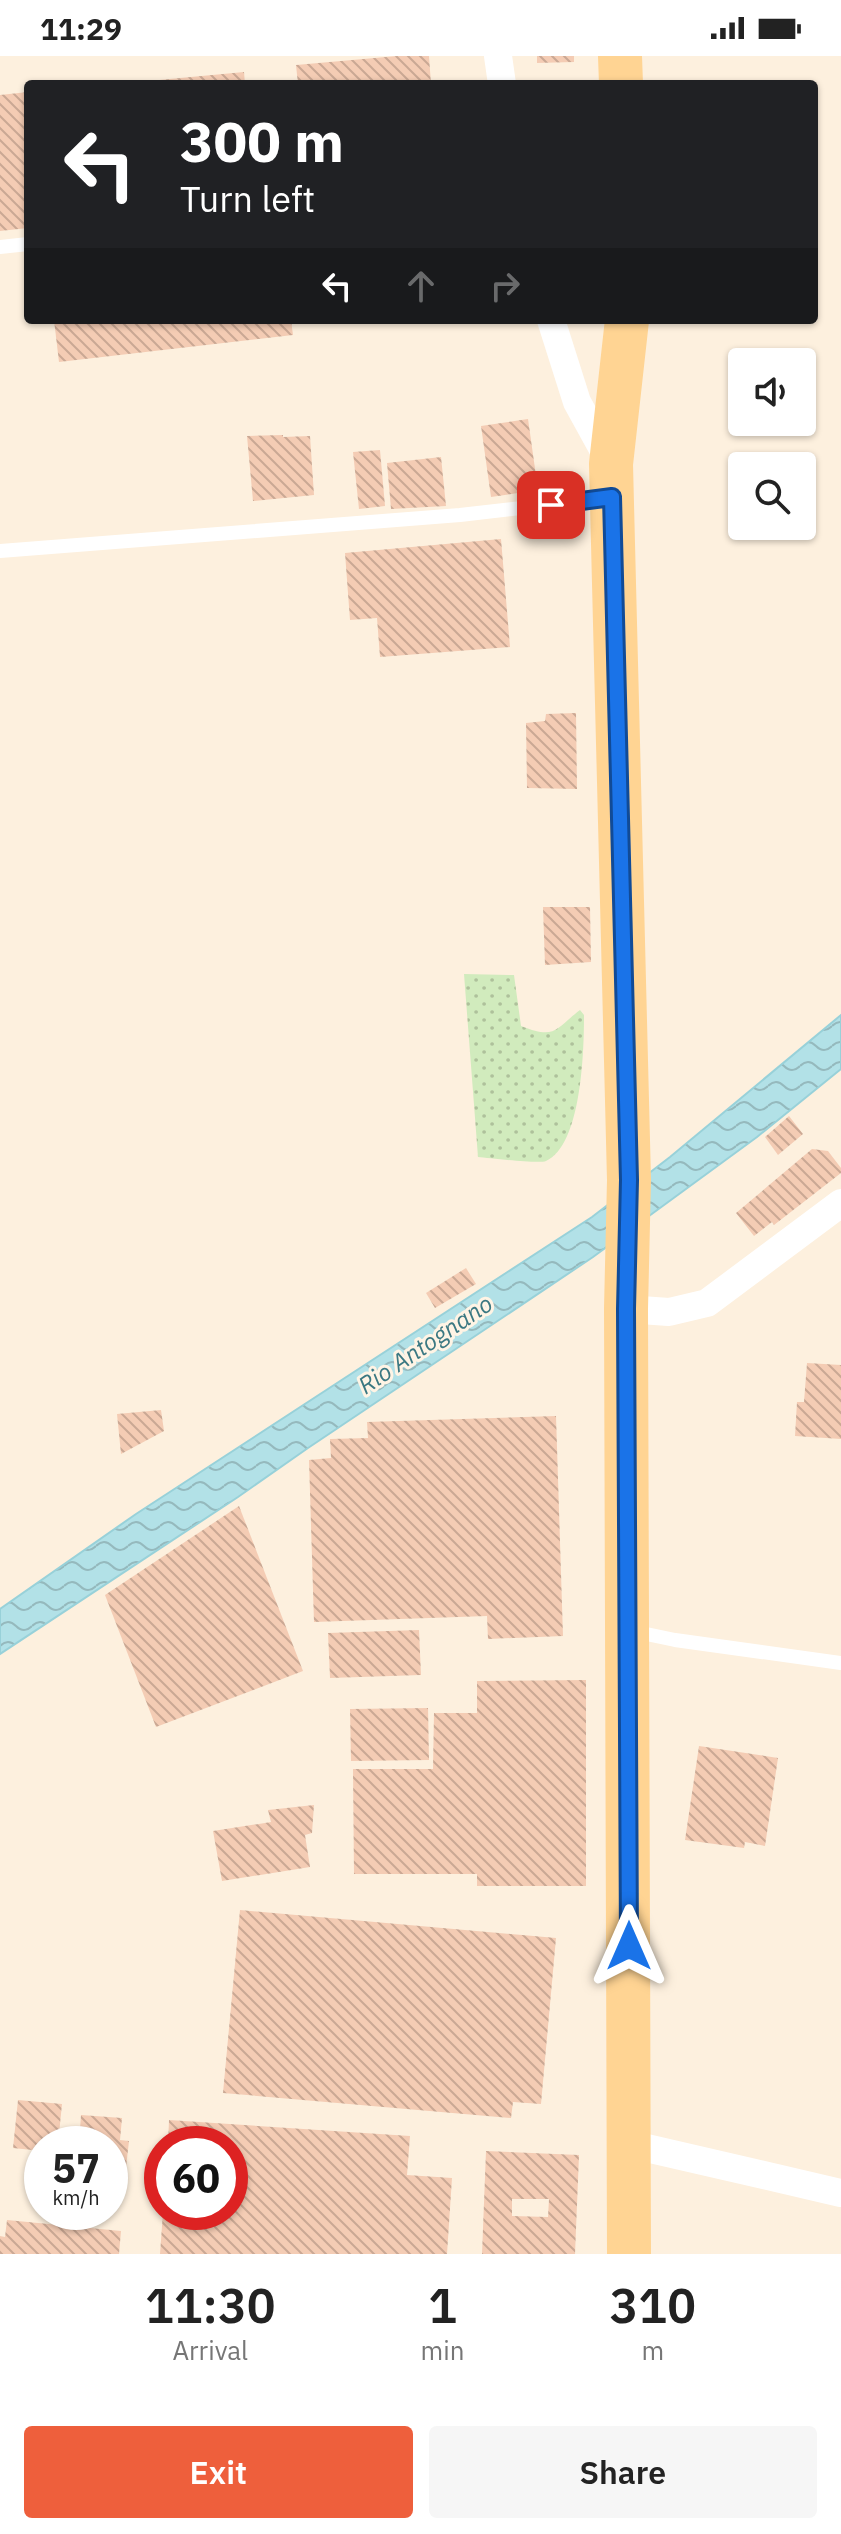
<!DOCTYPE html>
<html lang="en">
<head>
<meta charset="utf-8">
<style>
  :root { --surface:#fff; --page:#f6f6f6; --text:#222; --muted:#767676; --accent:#ee5f3c }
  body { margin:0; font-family:"IBM Plex Sans",sans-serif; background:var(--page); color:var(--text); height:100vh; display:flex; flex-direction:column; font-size:30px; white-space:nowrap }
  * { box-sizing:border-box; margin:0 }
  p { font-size:26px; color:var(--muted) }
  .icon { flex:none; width:44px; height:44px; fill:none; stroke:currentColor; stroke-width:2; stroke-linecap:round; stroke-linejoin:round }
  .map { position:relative; height:2198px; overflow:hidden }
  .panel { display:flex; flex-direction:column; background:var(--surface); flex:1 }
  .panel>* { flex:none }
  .guide { position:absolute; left:24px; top:24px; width:794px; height:244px; border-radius:8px; box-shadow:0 2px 6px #0004; background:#202124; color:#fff; overflow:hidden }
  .buttons { position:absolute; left:728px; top:292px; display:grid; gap:16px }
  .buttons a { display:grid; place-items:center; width:88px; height:88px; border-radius:8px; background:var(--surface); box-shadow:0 2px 6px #0004; font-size:40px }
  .speed { position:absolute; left:24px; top:2070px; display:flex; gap:16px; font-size:40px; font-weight:700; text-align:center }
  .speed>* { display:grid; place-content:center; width:104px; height:104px; border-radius:50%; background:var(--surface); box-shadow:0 2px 6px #0004; line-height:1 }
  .speed small { font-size:20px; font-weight:400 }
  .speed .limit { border:12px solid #d22; background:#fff; color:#111 }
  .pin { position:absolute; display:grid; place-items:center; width:68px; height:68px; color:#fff; margin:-34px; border-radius:16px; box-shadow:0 4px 12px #0006 }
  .me { position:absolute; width:88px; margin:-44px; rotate:0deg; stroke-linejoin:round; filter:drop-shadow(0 0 6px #0008) }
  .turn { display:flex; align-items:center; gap:28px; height:168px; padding:0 24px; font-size:36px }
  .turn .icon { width:104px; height:104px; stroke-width:2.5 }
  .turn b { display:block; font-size:56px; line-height:68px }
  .lanes { display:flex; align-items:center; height:76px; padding:0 24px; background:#0003; justify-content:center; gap:40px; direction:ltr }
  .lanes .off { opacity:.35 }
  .eta { display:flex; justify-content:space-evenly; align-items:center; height:136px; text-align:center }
  .eta b { font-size:48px; font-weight:600; line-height:56px }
  .button { display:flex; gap:16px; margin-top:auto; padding:16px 24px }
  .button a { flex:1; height:92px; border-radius:8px; background:var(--accent); color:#fff; font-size:32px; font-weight:600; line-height:92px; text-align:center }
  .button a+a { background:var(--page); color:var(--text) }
  .status { display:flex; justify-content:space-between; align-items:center; height:56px; padding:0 40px; background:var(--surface); direction:ltr }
  .status svg { height:22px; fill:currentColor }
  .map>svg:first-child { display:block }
</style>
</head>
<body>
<div class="status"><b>11:29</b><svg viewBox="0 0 49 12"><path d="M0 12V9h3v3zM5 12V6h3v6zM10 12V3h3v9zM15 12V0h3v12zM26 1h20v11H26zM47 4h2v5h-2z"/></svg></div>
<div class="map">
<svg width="841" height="2198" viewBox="0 0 841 2198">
  <defs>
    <pattern id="grass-dots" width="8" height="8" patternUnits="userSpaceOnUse" patternTransform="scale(2)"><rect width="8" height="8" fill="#d1ebbd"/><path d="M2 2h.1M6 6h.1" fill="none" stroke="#aec19b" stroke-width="1.8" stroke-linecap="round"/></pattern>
    <pattern id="water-waves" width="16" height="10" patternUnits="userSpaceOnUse" patternTransform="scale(2)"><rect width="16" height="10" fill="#b2e1e7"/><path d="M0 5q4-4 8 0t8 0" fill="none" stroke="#95b9bd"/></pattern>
    <pattern id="building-back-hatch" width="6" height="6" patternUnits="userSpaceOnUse" patternTransform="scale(2)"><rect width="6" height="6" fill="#f4ccb4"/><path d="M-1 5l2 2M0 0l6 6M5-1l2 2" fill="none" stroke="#caa894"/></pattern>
  </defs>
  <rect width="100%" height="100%" fill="#fdf0de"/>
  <path fill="url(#grass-dots)" d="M464,918L514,919L521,970C556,984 555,973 580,954L584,959C584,993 582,1089 546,1105C539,1108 490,1102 478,1101Z"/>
  <polygon fill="url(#water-waves)" stroke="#98d1d9" stroke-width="2" points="841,959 841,1013 757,1081 593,1201 308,1392 238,1441 0,1598 0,1553 136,1458 592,1161 670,1101"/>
  <g fill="url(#building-back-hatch)" fill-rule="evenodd">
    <polygon points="397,0 429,0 431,28 298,28 296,9"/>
    <polygon points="537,0 574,0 574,6 537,7"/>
    <polygon points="244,16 245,28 138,28 138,26"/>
    <polygon points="28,36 28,172 0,175 0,39"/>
    <polygon points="54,264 291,264 293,279 59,306"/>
    <polygon points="528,363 538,434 491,441 481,370"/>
    <polygon points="283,379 283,381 310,380 314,439 253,445 247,380"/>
    <polygon points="380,394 385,450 359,453 353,396"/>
    <polygon points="441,401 446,450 391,453 387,407"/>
    <polygon points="501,483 510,591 380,601 377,562 350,564 345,497"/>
    <polygon points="576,657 577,733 527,732 526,667 545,665 546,658"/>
    <polygon points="543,851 590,851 591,906 545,909"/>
    <polygon points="789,1060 803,1078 778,1099 765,1081"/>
    <polygon points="812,1093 828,1095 841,1112 841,1117 774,1169 772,1166 754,1180 736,1157"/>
    <polygon points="466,1212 476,1228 435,1252 426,1237"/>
    <polygon points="807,1307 841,1309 841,1383 795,1380 797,1346 804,1346"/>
    <polygon points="161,1354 164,1375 121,1398 117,1358"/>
    <polygon points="556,1360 563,1580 488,1583 487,1560 314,1566 309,1404 331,1402 330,1383 368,1382 367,1366"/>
    <polygon points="239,1450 303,1615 156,1671 105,1539"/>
    <polygon points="419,1574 421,1619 330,1622 328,1577"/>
    <polygon points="586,1624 586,1830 477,1830 477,1818 354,1818 353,1713 433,1713 434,1657 477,1657 477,1625"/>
    <polygon points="428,1652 429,1704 351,1705 350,1653"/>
    <polygon points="699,1690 778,1702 765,1790 745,1786 744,1792 685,1784"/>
    <polygon points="314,1749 312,1777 305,1779 310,1811 222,1825 213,1775 271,1766 268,1754"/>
    <polygon points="240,1854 556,1882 541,2048 513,2046 511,2062 223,2037"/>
    <polygon points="18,2044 62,2048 58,2088 42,2088 42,2095 13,2092"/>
    <polygon points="81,2059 122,2062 120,2084 129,2085 125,2120 114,2119 113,2125 110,2125 110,2088 79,2088"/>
    <polygon points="169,2064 410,2080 407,2119 452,2122 447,2198 160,2198 163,2156 230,2156 230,2088 168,2088"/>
    <path d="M486,2095L579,2099L575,2198H482ZM512,2143H549L548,2161L512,2160Z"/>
    <polygon points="7,2164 121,2175 119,2198 0,2198 0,2180 5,2181"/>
  </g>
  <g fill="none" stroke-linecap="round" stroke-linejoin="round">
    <g stroke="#fff" stroke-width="14">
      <polyline points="0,191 28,188"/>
      <polyline points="0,495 460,459 608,442"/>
      <polyline points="632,1575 675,1584 841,1607"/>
    </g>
    <g stroke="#fff" stroke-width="28">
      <polyline points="498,0 502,28"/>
      <polyline points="551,264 577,346 610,406"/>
      <polyline points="626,1253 669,1256 707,1247 841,1147"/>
      <polyline points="629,2088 841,2137"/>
    </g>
    <g stroke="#ffd493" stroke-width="44">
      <polyline points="620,0 621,28"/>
      <polyline points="627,264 611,408 629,1124 626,1253 629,2198"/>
    </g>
  </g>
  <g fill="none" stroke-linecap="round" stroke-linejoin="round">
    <g stroke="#114b97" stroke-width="20">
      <polyline id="route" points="551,449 612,441 629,1124 626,1253 629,1890"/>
    </g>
    <use href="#route" stroke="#1a73e8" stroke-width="14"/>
  </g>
  <g text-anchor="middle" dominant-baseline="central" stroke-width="6" stroke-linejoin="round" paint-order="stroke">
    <g font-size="24" font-style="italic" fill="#3b7882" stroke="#fff4e5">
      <text transform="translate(425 1288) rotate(-34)">Rio Antognano</text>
    </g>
  </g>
</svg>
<div class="buttons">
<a><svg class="icon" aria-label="sound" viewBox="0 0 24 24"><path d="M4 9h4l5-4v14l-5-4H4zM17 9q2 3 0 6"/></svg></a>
<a><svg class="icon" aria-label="search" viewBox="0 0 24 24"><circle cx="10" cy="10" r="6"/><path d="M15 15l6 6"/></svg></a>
</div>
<div class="speed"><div>57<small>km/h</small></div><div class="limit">60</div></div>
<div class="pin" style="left:551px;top:449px;background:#d93025"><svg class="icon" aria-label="arrive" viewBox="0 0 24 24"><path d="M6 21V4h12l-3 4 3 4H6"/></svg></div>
<svg class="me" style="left:629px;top:1890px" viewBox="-20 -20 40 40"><path d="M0-17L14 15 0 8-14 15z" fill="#1a73e8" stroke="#fff" stroke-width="4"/></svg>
<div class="guide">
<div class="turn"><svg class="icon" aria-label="left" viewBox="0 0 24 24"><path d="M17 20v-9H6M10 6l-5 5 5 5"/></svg><div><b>300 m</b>Turn left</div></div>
<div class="lanes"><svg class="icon" aria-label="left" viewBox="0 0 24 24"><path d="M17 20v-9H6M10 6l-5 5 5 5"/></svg><svg class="icon off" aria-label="ahead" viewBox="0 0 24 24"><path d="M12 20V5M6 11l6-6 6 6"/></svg><svg class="icon off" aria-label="right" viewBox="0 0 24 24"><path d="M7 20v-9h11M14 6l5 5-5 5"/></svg></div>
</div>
</div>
<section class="panel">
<div class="eta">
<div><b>11:30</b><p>Arrival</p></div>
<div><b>1</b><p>min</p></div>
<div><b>310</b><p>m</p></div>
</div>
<div class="button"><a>Exit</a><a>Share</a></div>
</section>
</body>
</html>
